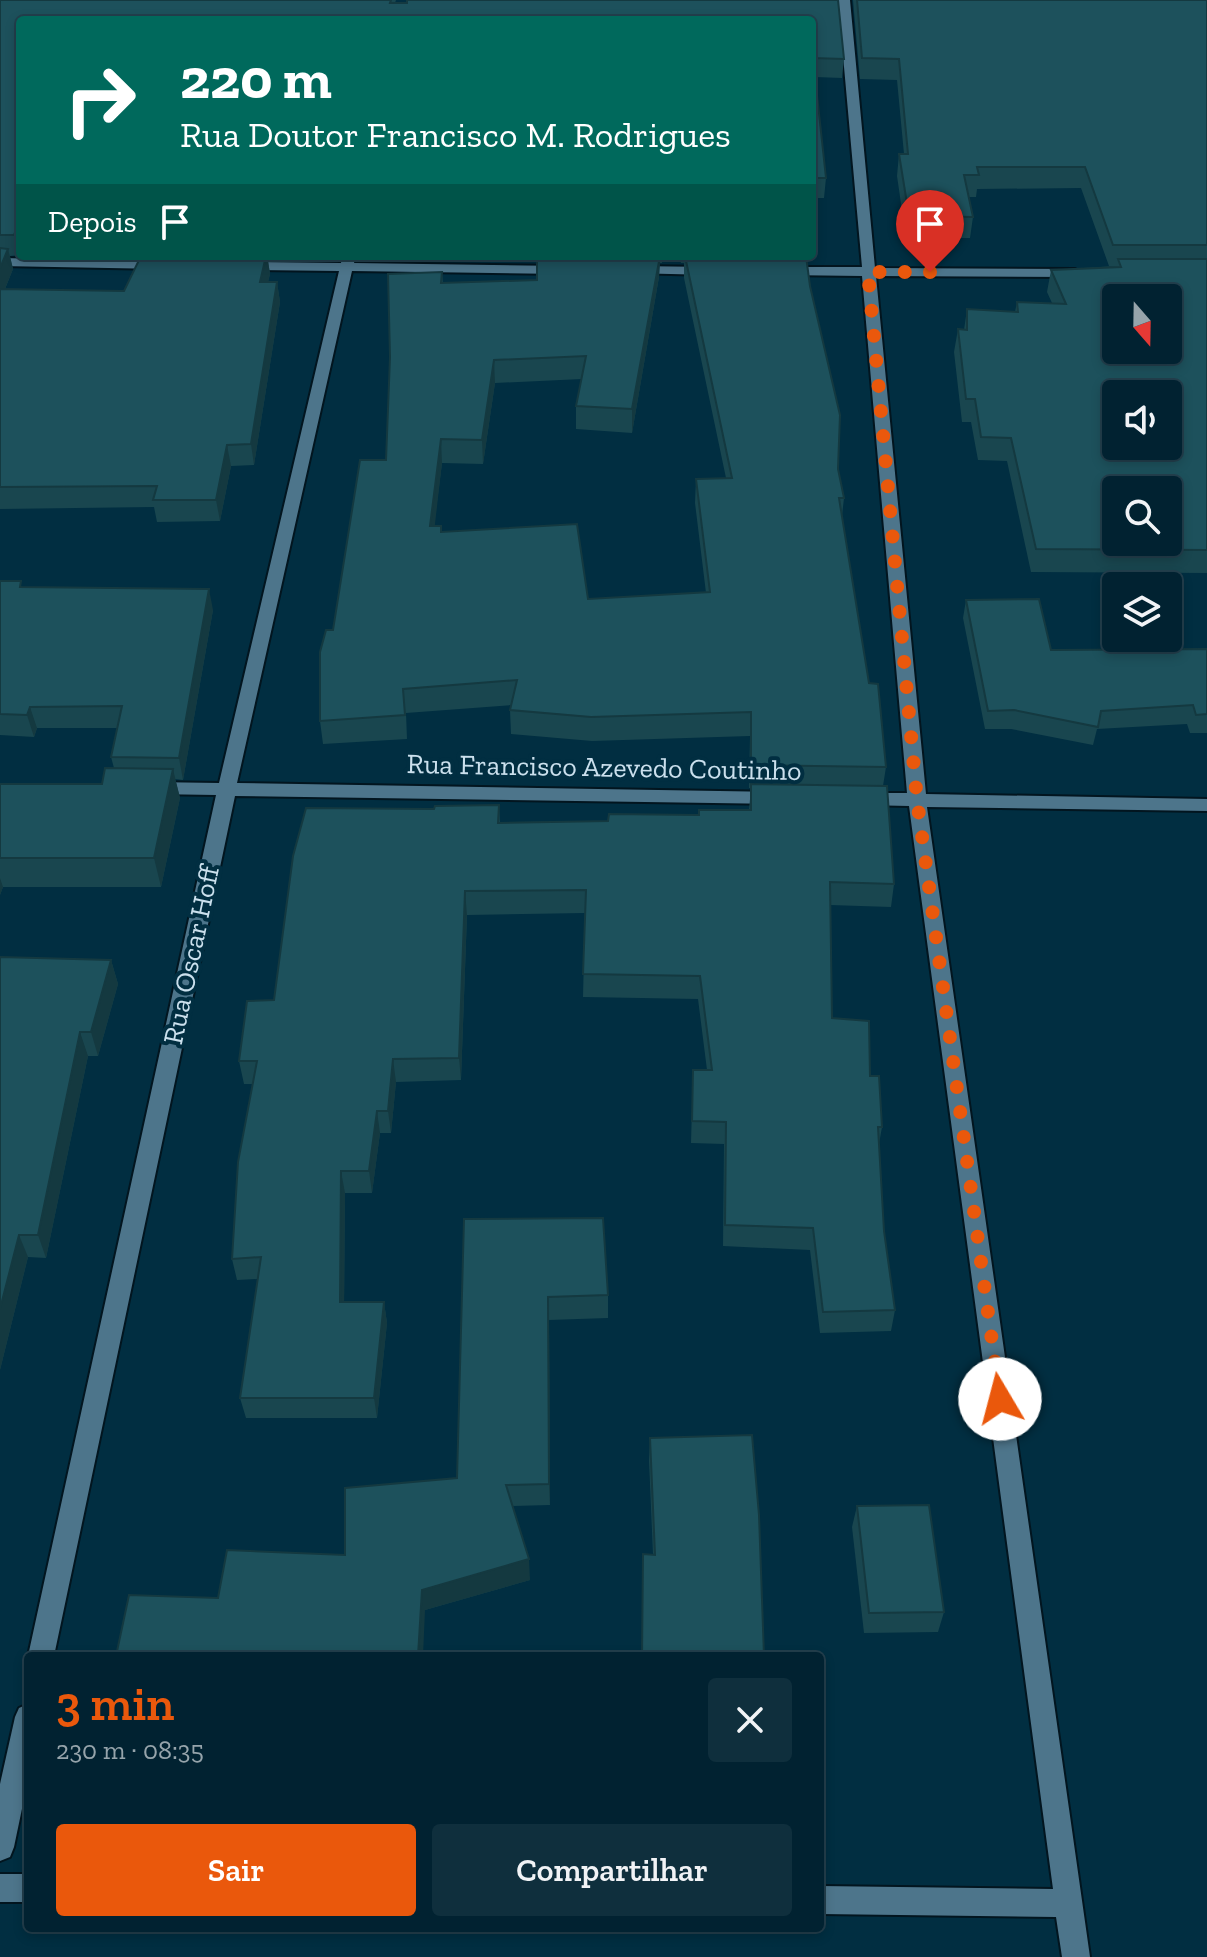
<!DOCTYPE html>
<html lang="pt">
<head>
<meta charset="utf-8">
<style>
  :root { --surface:#012231; --page:#0f2f3d; --text:#f1f3f6; --muted:#96a4ab; --line:#233f4d; --accent:#ea580c }
  body { margin:0; font-family:"Zilla Slab",serif; background:var(--page); color:var(--text); height:100vh; display:flex; flex-direction:column; font-size:30px; white-space:nowrap }
  * { box-sizing:border-box; margin:0 }
  p { font-size:26px; color:var(--muted) }
  .icon { flex:none; width:44px; height:44px; fill:none; stroke:currentColor; stroke-width:2; stroke-linecap:round; stroke-linejoin:round }
  .map { position:relative; flex:1; overflow:hidden }
  .panel { position:absolute; left:24px; top:1652px; width:800px; height:280px; display:flex; flex-direction:column; background:var(--surface); border-radius:8px; box-shadow:0 4px 12px #0003,0 0 0 2px var(--line) }
  .panel>* { flex:none }
  .banner { position:absolute; left:16px; top:16px; width:800px; height:244px; border-radius:8px; box-shadow:0 4px 12px #0003,0 0 0 2px var(--line); background:#00695c; color:#fff; overflow:hidden }
  .needle { width:52px; rotate:160deg }
  .fabs { position:absolute; left:1102px; top:284px; display:grid; gap:16px }
  .fabs a { display:grid; place-items:center; width:80px; height:80px; border-radius:8px; background:var(--surface); box-shadow:0 4px 12px #0003,0 0 0 2px var(--line); font-size:40px }
  .pin { position:absolute; display:grid; place-items:center; width:68px; height:68px; color:#fff; margin:-82px -34px; border-radius:50% 50% 50% 0; rotate:-45deg; box-shadow:0 0 8px #0007 }
  .pin .icon { rotate:45deg }
  .me { position:absolute; width:88px; margin:-44px; rotate:352deg; stroke-linejoin:round; filter:drop-shadow(0 0 6px #0008) }
  .turn { display:flex; align-items:center; gap:28px; height:168px; padding:0 32px; font-size:36px }
  .turn .icon { width:104px; height:104px; stroke-width:2.5 }
  .turn b { display:block; font-size:56px; line-height:68px }
  .then { display:flex; align-items:center; height:76px; padding:0 32px; background:#0003; gap:16px; font-size:30px }
  .round { display:grid; place-items:center; flex:none; width:84px; height:84px; border-radius:8px; background:var(--page) }
  .overview { display:flex; align-items:center; justify-content:space-between; height:136px; padding:0 32px }
  h1 { font-size:48px; font-weight:600; line-height:60px; color:var(--accent) }
  .action { display:flex; gap:16px; margin-top:auto; padding:16px 32px }
  .action a { flex:1; height:92px; border-radius:8px; background:var(--accent); color:#fff; font-size:32px; font-weight:600; line-height:92px; text-align:center }
  .action a+a { background:var(--page); color:var(--text) }
  .map>svg:first-child { display:block }
</style>
</head>
<body>
<div class="map">
<svg width="1207" height="1957" viewBox="0 0 1207 1957">
  <rect width="100%" height="100%" fill="#012e41"/>
  <g fill="none" stroke-linecap="round" stroke-linejoin="round">
    <g stroke="#02151f" stroke-width="4">
      <g id="minor">
        <polygon points="838,0 850,0 875,268 1075,269 1082,273 1075,277 876,276 926,794 1207,799 1207,811 927,807 1090,1957 1062,1957 1056,1917 820,1914 820,1886 1053,1889 909,806 863,805 854,799 863,793 907,793 862,276 783,275 776,271 783,267 862,267"/>
        <polygon points="342,256 356,256 354,263 563,266 570,270 563,274 352,271 237,783 775,792 784,798 775,804 235,796 54,1656 28,1656 216,795 151,794 142,788 151,782 219,783 339,271 243,270 236,266 243,262 341,263"/>
        <polygon points="0,258 163,261 170,265 163,269 0,266"/>
        <polygon points="635,266 711,267 718,271 711,275 630,273 630,267"/>
        <polygon points="28,1704 28,1780 14,1847 10,1857 0,1861 0,1784 15,1717 19,1708"/>
        <rect x="0" y="1874" width="28" height="28"/>
      </g>
    </g>
    <use href="#minor" fill="#4d758b" fill-rule="evenodd"/>
  </g>
  <g fill="#19464f">
    <polygon points="0,0 396,0 395,3 407,3 407,0 838,0 844,59 842,78 815,77 826,178 824,198 816,198 814,213 812,213 812,20 20,20 20,253 19,255 10,256 13,269 5,289 124,291 141,256 274,256 273,260 268,260 270,274 268,282 277,282 280,302 254,465 231,466 220,521 157,522 154,507 0,509 0,268 5,256 0,268"/>
    <polygon points="853,0 1207,0 1207,573 1031,572 1007,461 978,460 971,422 962,422 954,352 958,329 964,330 967,309 1015,312 1017,302 1052,303 1047,292 1051,270 1116,266 1109,266 1081,188 977,189 976,197 969,197 973,217 970,238 906,238 897,176 899,154 904,154 897,80 860,79"/>
    <polygon points="537,256 663,256 662,263 660,263 659,277 632,433 576,429 576,406 582,379 495,383 483,464 442,463 434,526 441,526 442,532 588,599 706,593 695,503 696,479 726,478 684,278 684,263 681,263 679,256 806,256 838,469 844,498 842,516 869,683 886,767 883,786 894,884 891,907 830,905 832,1018 870,1076 882,1127 879,1144 884,1231 895,1310 891,1331 820,1333 810,1250 723,1246 724,1144 691,1143 693,1070 707,1070 698,999 583,997 585,913 467,915 461,1080 396,1082 391,1133 380,1133 372,1193 345,1193 344,1302 384,1302 387,1323 377,1418 246,1418 240,1398 258,1279 237,1280 232,1259 253,1084 244,1084 239,1061 274,1000 434,809 499,805 500,822 608,821 699,815 749,810 751,788 749,788 750,736 592,741 511,734 510,710 512,705 406,713 407,739 323,744 320,721 333,630 386,460 442,272 443,283 537,280"/>
    <polygon points="0,581 23,587 213,610 183,780 175,779 180,798 161,887 3,887 0,895 0,784 102,784 114,768 111,757 117,728 37,728 34,737 0,735"/>
    <polygon points="966,600 1051,650 1207,649 1207,733 1190,733 1187,724 1097,729 1093,745 1011,729 985,729 963,618"/>
    <polygon points="0,957 111,960 118,984 98,1056 88,1056 46,1258 28,1257 0,1370"/>
    <polygon points="464,1219 608,1295 608,1318 549,1320 550,1505 513,1506 530,1580 425,1610 218,1598 345,1555 457,1478"/>
    <polygon points="650,1438 759,1515 653,1554 649,1460"/>
    <polygon points="857,1506 944,1612 938,1632 864,1633 852,1527"/>
  </g>
  <g fill="#143940">
    <polygon points="20,221 20,253 19,255 14,235"/>
    <polygon points="8,249 13,269 0,301 0,268"/>
    <polygon points="266,256 267,256 270,274 263,302 260,282"/>
    <polygon points="660,256 659,277 632,433 632,409"/>
    <polygon points="277,282 280,302 254,465 251,444"/>
    <polygon points="494,360 495,383 483,464 482,440"/>
    <polygon points="441,439 442,463 432,550 430,526"/>
    <polygon points="227,445 231,466 220,521 216,500"/>
    <polygon points="209,589 213,610 183,780 179,758"/>
    <polygon points="30,707 37,728 34,737 27,715"/>
    <polygon points="173,769 180,798 161,887 154,858"/>
    <polygon points="0,878 3,887 0,895"/>
    <polygon points="465,891 467,915 461,1080 459,1058"/>
    <polygon points="111,960 118,984 98,1056 91,1032"/>
    <polygon points="80,1032 88,1056 46,1258 38,1235"/>
    <polygon points="393,1059 396,1082 391,1133 388,1111"/>
    <polygon points="377,1111 380,1133 372,1193 369,1171"/>
    <polygon points="341,1171 345,1193 344,1323 340,1302"/>
    <polygon points="19,1235 28,1257 0,1370 0,1309"/>
    <polygon points="548,1297 549,1320 550,1505 549,1484"/>
    <polygon points="384,1302 387,1323 377,1418 374,1398"/>
    <polygon points="529,1559 530,1580 425,1610 423,1656 418,1656 422,1590"/>
  </g>
  <g fill="#1d515c" stroke="#143940" stroke-width="2" fill-rule="evenodd">
    <polygon points="0,0 391,0 390,3 407,3 407,0 838,0 844,59 813,58 826,178 813,178 816,193 812,193 812,20 20,20 20,221 14,235 0,235"/>
    <polygon points="857,0 1207,0 1207,245 1113,245 1085,167 977,167 979,175 964,175 973,217 909,216 899,154 908,154 899,59 862,58"/>
    <polygon points="0,248 8,249 0,268"/>
    <polygon points="141,256 266,256 260,282 277,282 251,444 227,445 216,500 153,500 157,486 0,487 0,289 124,291"/>
    <polygon points="537,256 660,256 632,409 576,406 586,356 494,360 482,440 441,439 430,526 441,526 441,532 577,524 588,599 710,592 696,479 732,478 685,256 806,256 810,286 840,415 838,469 844,498 839,498 869,683 878,684 886,767 751,765 751,712 591,717 510,710 517,680 403,689 405,715 320,721 320,652 326,630 333,630 360,460 386,460 390,357 388,274 442,272 441,283 537,280"/>
    <path d="M1118,259H1207V550L1036,549L1011,438L981,437L975,399H966L958,329L967,330V309L1018,312L1017,302L1066,304L1051,270L1121,267ZM1116,298H1168V350H1116ZM1116,394H1168V446H1116ZM1116,490H1168V542H1116Z"/>
    <polygon points="0,581 21,581 20,587 209,589 179,758 111,757 122,706 30,707 27,715 0,714"/>
    <polygon points="1039,599 1051,650 1207,649 1207,714 1196,715 1193,705 1101,711 1098,727 1014,710 988,711 966,600"/>
    <polygon points="105,768 173,769 154,858 0,858 0,784 102,784"/>
    <polygon points="751,784 887,786 894,884 830,882 832,1018 869,1021 870,1076 879,1076 882,1127 878,1127 884,1231 895,1310 823,1312 813,1228 725,1225 726,1122 692,1121 693,1070 712,1070 700,976 583,974 586,890 465,891 459,1058 393,1059 388,1111 377,1111 369,1171 341,1171 340,1302 384,1302 374,1398 240,1398 261,1257 232,1259 238,1162 257,1061 239,1061 247,1001 274,1000 293,856 306,808 434,809 435,806 499,805 498,823 608,821 609,814 699,815 699,810 751,810"/>
    <polygon points="0,957 111,960 91,1032 80,1032 38,1235 19,1235 0,1309"/>
    <polygon points="603,1218 608,1295 548,1297 549,1484 506,1485 529,1559 422,1590 418,1656 116,1656 129,1595 218,1598 227,1550 345,1555 345,1488 457,1478 464,1219"/>
    <polygon points="752,1435 759,1515 764,1656 642,1656 643,1554 655,1555 650,1438"/>
    <polygon points="929,1505 944,1612 869,1613 857,1506"/>
  </g>
  <g fill="none" stroke-linecap="round" stroke-linejoin="round">
    <polyline stroke="#ea580c" stroke-width="14" stroke-dasharray="0 25.2" points="930,272 868,272 917,800 1000,1399"/>
  </g>
  <g text-anchor="middle" dominant-baseline="central" stroke-width="8" stroke-linejoin="round" paint-order="stroke">
    <g font-size="28" fill="#cbe0ed" stroke="#012e41">
      <text transform="translate(604 767) rotate(1)">Rua Francisco Azevedo Coutinho</text>
      <text transform="translate(191 955) rotate(-78)">Rua Oscar Hoff</text>
    </g>
  </g>
</svg>
<div class="fabs">
<a><svg class="needle" viewBox="-14 -14 28 28"><path d="M0-13l5 13h-10z" fill="#e53935"/><path d="M0 13l5-13h-10z" fill="#96a4ab"/></svg></a>
<a><svg class="icon" aria-label="sound" viewBox="0 0 24 24"><path d="M4 9h4l5-4v14l-5-4H4zM17 9q2 3 0 6"/></svg></a>
<a><svg class="icon" aria-label="search" viewBox="0 0 24 24"><circle cx="10" cy="10" r="6"/><path d="M15 15l6 6"/></svg></a>
<a><svg class="icon" aria-label="layers" viewBox="0 0 24 24"><path d="M12 4l9 5-9 5-9-5zM3 14l9 5 9-5"/></svg></a>
</div>
<div class="pin" style="left:930px;top:272px;background:#d93025"><svg class="icon" aria-label="arrive" viewBox="0 0 24 24"><path d="M6 21V4h12l-3 4 3 4H6"/></svg></div>
<svg class="me" style="left:1000px;top:1399px" viewBox="-20 -20 40 40"><circle r="19" fill="#fff"/><path d="M0-13L10 11 0 6-10 11z" fill="#ea580c"/></svg>
<div class="banner">
<div class="turn"><svg class="icon" aria-label="right" viewBox="0 0 24 24"><path d="M7 20v-9h11M14 6l5 5-5 5"/></svg><div><b>220 m</b>Rua Doutor Francisco M. Rodrigues</div></div>
<div class="then">Depois<svg class="icon" aria-label="arrive" viewBox="0 0 24 24"><path d="M6 21V4h12l-3 4 3 4H6"/></svg></div>
</div>
<section class="panel">
<div class="overview"><div><h1>3 min</h1><p>230 m · 08:35</p></div><a class="round"><svg class="icon" aria-label="close" viewBox="0 0 24 24"><path d="M6 6l12 12M18 6L6 18"/></svg></a></div>
<div class="action"><a>Sair</a><a>Compartilhar</a></div>
</section>
</div>
</body>
</html>
